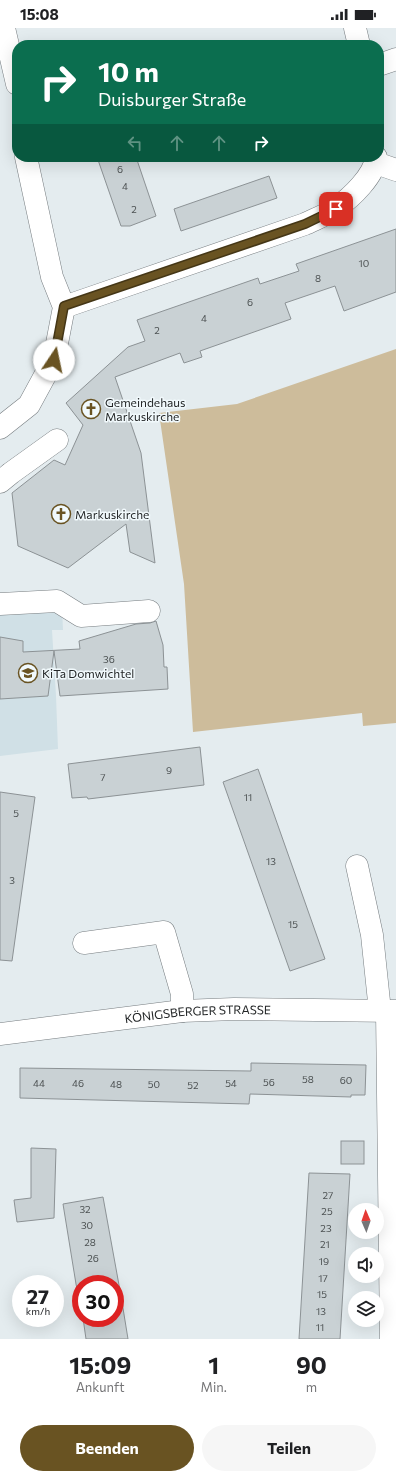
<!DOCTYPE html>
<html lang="de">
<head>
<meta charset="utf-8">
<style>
  :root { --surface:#fff; --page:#f6f6f6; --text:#202124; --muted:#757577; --accent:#695322 }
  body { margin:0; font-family:Commissioner,sans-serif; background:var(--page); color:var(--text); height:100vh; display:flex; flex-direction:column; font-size:15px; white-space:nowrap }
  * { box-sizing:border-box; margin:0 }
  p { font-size:13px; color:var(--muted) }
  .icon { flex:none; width:22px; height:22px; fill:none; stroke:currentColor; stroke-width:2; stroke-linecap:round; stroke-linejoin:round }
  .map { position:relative; height:1311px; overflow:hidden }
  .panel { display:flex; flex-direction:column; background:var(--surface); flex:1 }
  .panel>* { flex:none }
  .guide { position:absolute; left:12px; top:12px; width:372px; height:122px; border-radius:16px; box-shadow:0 4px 16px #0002; background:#0b6e4f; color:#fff; overflow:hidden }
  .needle { width:26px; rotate:358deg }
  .tools { position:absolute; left:348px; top:1175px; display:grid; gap:8px }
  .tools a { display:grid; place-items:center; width:36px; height:36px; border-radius:50%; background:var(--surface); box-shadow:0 4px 16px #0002; font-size:20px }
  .speed { position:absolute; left:12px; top:1247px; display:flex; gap:8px; font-size:20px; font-weight:700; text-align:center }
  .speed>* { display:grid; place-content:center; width:52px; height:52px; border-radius:50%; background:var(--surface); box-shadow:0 4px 16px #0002; line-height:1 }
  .speed small { font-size:10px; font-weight:400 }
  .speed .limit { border:6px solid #d22; background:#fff; color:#111 }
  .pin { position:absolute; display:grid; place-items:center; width:34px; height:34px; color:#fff; margin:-17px; border-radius:8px; box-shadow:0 2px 6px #0006 }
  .me { position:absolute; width:44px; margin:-22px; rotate:11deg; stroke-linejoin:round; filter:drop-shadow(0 0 3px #0008) }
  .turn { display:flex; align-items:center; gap:14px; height:84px; padding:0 20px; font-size:18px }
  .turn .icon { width:52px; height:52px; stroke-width:2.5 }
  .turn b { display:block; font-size:28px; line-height:34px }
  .lanes { display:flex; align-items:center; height:38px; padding:0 20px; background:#0003; justify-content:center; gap:20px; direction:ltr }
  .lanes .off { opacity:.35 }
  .eta { display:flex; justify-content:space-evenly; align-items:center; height:68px; text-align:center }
  .eta b { font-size:24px; font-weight:700; line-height:28px }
  .action { display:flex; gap:8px; margin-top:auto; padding:8px 20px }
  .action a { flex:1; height:46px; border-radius:24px; background:var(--accent); color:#fff; font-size:16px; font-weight:700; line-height:46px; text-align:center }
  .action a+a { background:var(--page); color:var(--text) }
  .status { display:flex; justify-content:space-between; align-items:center; height:28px; padding:0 20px; background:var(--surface); direction:ltr }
  .status svg { height:11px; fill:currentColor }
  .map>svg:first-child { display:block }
</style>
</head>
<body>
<div class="status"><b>15:08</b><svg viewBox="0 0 49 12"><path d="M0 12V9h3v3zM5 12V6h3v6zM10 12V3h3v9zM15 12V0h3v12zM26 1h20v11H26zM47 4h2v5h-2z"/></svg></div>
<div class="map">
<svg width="396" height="1311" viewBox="0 0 396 1311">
  <rect width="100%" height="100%" fill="#e4ecef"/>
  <polygon fill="#d0e0e6" points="62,579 63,602 52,602 56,668 58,721 0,728 0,582"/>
  <polygon fill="#cdbc9b" points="396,321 396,695 363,698 362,685 193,704 184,556 159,385 237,376"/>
  <g fill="#c9d1d4" stroke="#8c9295">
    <polygon points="97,129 136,129 156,188 130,198 121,198"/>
    <polygon points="269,148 277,170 181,203 174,181"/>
    <polygon points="396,201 396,264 344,283 335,258 285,275 291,291 200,323 202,329 184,335 180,325 115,349 141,425 155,535 130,524 126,496 68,540 18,518 12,465 54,432 65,437 83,397 66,375 128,319 145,313 137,292 258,250 260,256 299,243 296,236"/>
    <polygon points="156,593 163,617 164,639 167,639 168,661 60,668 54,623 48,668 0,671 0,609 23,613 23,624 80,621 79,613 136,596 150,595"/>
    <polygon points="200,719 204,757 88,771 87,769 72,770 68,736"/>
    <polygon points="258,741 325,931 290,943 223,754"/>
    <polygon points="0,764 35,769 12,933 0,932"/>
    <polygon points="251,1035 366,1037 365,1067 351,1067 351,1069 250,1066 249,1076 20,1070 20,1040 251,1043"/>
    <rect x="341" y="1113" width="23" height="23"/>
    <polygon points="31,1120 56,1121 54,1190 17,1194 14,1172 31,1170"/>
    <polygon points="309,1145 350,1146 340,1311 299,1311"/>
    <polygon points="103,1169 121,1268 128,1311 86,1311 83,1290 115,1290 115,1256 81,1256 81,1281 76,1256 63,1176"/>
  </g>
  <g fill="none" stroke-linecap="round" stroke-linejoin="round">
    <g stroke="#777d80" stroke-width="23">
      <g id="minor">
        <polyline points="4,0 17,56"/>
        <polyline points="355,0 359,17"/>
        <polyline points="379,37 396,31"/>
        <polyline points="376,135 396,142"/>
        <path d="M64,279L305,196C315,191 327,187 336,180C351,170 375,147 376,129"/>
        <polyline points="0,400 29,377 54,331 64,279 52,249 26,129"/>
        <polyline points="0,454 11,445 57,412"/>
        <polyline points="0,576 57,573 81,588 149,583"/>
        <polyline points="357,838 372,907 380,983"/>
        <polyline points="84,915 164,904 182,966 182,983"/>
        <polyline points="387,983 391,1311"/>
        <path id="s1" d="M0,1006L182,983L234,981L396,983"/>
      </g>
    </g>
    <use href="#minor" stroke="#fff" stroke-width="22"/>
  </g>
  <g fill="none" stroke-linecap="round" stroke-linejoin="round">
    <g stroke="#443616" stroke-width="10">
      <polyline id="route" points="54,332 64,278 305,196 336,181"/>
    </g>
    <use href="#route" stroke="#695322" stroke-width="7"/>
  </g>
  <defs>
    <g id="church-ring" transform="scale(1)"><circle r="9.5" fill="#f1f9fc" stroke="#695322" stroke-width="1.5"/><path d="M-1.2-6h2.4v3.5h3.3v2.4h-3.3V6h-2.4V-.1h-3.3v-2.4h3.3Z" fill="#695322"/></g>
    <g id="school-ring" transform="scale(1)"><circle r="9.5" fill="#f1f9fc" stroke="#695322" stroke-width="1.5"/><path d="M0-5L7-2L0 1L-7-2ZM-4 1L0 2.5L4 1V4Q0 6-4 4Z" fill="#695322"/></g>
  </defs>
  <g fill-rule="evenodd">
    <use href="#church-ring" x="91" y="381"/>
    <use href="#church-ring" x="61" y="486"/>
    <use href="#school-ring" x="28" y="645"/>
  </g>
  <g text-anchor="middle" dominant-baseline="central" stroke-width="3" stroke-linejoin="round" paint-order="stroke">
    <g font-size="10" fill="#4c5152">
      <text x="120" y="141">6</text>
      <text x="125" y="158">4</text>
      <text x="134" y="181">2</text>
      <text x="364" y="235">10</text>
      <text x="318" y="250">8</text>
      <text x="250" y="274">6</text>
      <text x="204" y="290">4</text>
      <text x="157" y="302">2</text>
      <text x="109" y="631">36</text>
      <text x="169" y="742">9</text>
      <text x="103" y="749">7</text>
      <text x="248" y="769">11</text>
      <text x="16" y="785">5</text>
      <text x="271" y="833">13</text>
      <text x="12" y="852">3</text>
      <text x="293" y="896">15</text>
      <text x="308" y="1051">58</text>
      <text x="346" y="1052">60</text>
      <text x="269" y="1054">56</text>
      <text x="39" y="1055">44</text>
      <text x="78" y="1055">46</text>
      <text x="231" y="1055">54</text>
      <text x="116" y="1056">48</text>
      <text x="154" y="1056">50</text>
      <text x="193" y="1057">52</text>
      <text x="328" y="1167">27</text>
      <text x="85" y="1181">32</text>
      <text x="327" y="1183">25</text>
      <text x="87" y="1197">30</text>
      <text x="326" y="1200">23</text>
      <text x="90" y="1214">28</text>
      <text x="325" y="1216">21</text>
      <text x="93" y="1230">26</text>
      <text x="324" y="1233">19</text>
      <text x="323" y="1250">17</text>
      <text x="322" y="1266">15</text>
      <text x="321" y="1283">13</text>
      <text x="320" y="1299">11</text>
    </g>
    <g font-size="12" fill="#232627" stroke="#f1f9fc" text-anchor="start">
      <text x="105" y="374">Gemeindehaus<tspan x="105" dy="14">Markuskirche</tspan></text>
      <text x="75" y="486">Markuskirche</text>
      <text x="42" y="645">KiTa Domwichtel</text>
    </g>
    <g font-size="12" fill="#232627" stroke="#f1f9fc">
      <text stroke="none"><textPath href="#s1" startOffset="199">KÖNIGSBERGER STRASSE</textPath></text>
    </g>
  </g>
</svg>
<div class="tools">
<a><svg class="needle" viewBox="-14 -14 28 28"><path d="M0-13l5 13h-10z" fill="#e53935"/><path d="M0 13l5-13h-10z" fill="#757577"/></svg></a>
<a><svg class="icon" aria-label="sound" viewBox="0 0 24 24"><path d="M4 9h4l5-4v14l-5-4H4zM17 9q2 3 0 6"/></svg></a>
<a><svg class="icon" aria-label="layers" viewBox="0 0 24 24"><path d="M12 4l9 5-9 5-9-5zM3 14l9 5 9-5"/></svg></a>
</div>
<div class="speed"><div>27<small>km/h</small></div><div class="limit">30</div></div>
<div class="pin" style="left:336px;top:181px;background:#d93025"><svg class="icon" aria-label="arrive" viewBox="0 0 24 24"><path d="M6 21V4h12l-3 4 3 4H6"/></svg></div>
<svg class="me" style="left:54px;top:332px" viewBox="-20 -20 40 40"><circle r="19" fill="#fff"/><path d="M0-13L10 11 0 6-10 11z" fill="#695322"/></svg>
<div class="guide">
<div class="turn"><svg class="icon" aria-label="right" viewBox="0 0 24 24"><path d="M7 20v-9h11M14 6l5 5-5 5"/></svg><div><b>10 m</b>Duisburger Straße</div></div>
<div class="lanes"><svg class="icon off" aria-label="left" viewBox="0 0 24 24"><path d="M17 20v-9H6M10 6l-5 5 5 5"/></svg><svg class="icon off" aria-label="ahead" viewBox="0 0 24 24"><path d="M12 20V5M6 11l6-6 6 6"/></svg><svg class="icon off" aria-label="ahead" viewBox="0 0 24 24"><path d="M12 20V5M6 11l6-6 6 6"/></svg><svg class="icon" aria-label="right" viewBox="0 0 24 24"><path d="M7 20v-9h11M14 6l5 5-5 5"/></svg></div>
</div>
</div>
<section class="panel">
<div class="eta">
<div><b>15:09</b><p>Ankunft</p></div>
<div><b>1</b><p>Min.</p></div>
<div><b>90</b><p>m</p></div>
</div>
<div class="action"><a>Beenden</a><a>Teilen</a></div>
</section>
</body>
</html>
